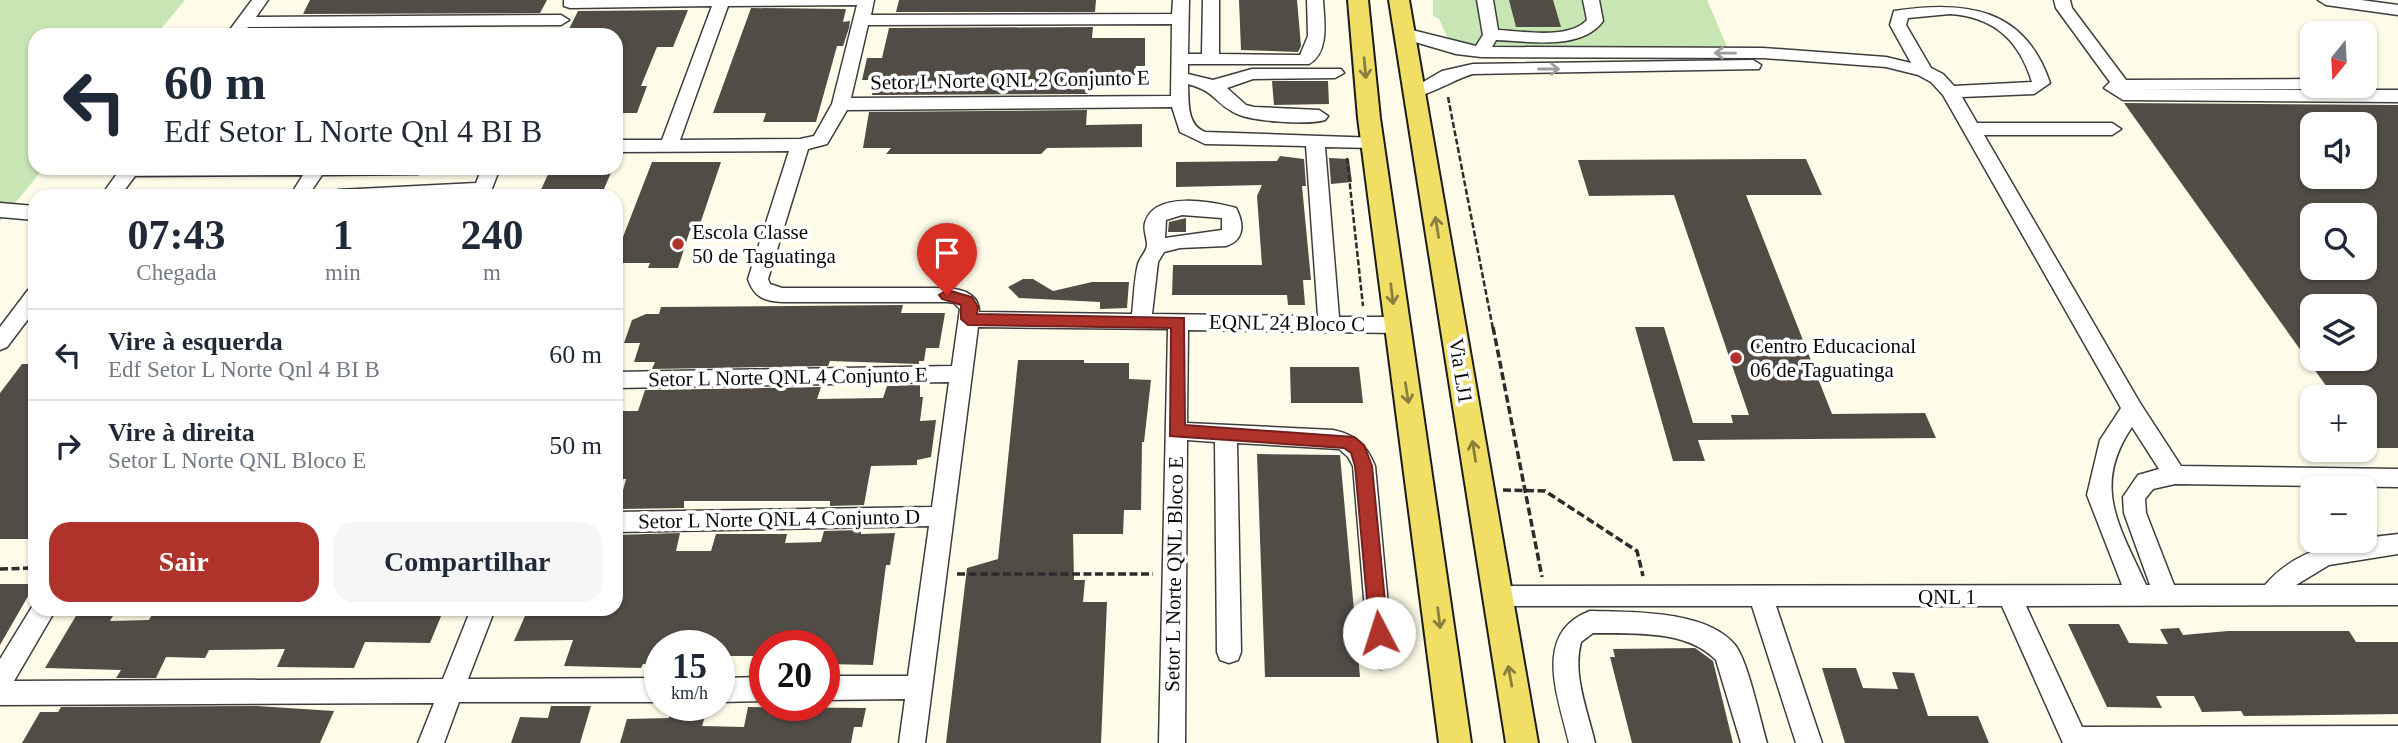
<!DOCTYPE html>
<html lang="pt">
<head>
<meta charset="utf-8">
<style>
  :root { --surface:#fff; --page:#f6f6f7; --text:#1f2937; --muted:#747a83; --line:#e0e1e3; --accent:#b0332b }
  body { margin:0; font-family:"Times New Roman",serif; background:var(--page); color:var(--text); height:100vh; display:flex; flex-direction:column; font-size:26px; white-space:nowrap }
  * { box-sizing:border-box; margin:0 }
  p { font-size:23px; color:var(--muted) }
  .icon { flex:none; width:38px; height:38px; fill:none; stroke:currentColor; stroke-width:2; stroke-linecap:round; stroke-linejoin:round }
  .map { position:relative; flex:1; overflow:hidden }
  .details { position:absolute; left:28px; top:189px; width:595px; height:427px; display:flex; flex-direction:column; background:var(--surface); border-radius:21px; box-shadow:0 2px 5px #0004 }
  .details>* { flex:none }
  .guide { position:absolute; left:28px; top:28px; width:595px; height:147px; border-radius:21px; box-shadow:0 2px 5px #0004; background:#fff; color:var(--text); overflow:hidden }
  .needle { width:46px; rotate:198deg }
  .fabs { position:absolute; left:2300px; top:21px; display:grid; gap:14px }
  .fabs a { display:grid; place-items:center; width:77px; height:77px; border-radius:14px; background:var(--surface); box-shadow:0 2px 5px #0004; font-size:35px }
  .speed { position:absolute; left:644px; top:630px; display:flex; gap:14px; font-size:35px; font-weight:700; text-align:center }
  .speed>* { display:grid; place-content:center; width:91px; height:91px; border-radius:50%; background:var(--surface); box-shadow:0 2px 5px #0004; line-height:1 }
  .speed small { font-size:18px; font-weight:400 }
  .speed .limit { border:10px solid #d22; background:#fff; color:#111 }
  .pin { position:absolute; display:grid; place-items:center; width:60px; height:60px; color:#fff; margin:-72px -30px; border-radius:50% 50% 50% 0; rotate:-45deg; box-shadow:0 0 7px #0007 }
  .pin .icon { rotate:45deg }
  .me { position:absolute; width:77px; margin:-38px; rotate:355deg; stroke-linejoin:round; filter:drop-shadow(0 0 5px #0008) }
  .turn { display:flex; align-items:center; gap:24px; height:147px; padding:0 21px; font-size:32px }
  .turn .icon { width:91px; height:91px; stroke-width:2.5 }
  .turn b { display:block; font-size:49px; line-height:60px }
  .eta { display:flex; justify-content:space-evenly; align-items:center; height:119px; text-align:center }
  .eta b { font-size:42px; font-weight:700; line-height:49px }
  .cta { display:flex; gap:14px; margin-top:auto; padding:14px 21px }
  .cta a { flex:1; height:80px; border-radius:21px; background:var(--accent); color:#fff; font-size:28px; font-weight:700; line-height:80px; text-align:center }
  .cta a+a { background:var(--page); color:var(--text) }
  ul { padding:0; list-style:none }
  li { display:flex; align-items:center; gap:21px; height:91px; padding:0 21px; border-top:2px solid var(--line) }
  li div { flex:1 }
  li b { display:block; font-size:26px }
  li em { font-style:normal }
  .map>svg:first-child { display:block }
</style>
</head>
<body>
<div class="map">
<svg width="2398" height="743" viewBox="0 0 2398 743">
  <rect width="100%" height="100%" fill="#fefce8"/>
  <g fill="#c8e5b4">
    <polygon points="0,0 185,0 156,35 35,35 35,168 44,168 0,221"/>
    <polygon points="1433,0 1707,0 1731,56 1499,55 1449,41 1439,19 1433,16"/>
  </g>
  <g fill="#524c47" fill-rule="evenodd">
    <polygon points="310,0 547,0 540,13 303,14"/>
    <polygon points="899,0 1096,0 1095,12 896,12"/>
    <polygon points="1239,0 1297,0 1301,46 1298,52 1241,50"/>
    <polygon points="1509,0 1553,0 1561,27 1516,27"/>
    <polygon points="751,8 846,9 843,22 850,21 849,28 843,46 837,46 816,122 763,122 766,113 713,113"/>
    <polygon points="688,10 673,47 657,47 641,86 647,86 637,113 616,113 616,35 566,35 578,11"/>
    <polygon points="1093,27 1092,38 1145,38 1145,66 1136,66 1135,75 1119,75 1119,79 1089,78 1088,94 872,95 874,80 862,80 867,58 882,58 889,28"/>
    <polygon points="540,28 549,35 293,35 296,29"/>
    <polygon points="1272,81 1328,81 1329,104 1274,105"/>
    <path d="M2124,103L2398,105V448H2370L2364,440V397H2334ZM2312,124H2364V177H2312ZM2312,215H2364V268H2312ZM2312,306H2364V359H2312Z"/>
    <polygon points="1087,110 1086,125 1142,124 1142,147 1047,148 1041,154 886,154 891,148 863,148 869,112"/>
    <polygon points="1280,156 1304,159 1306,186 1302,186 1311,280 1303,280 1305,305 1288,305 1287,295 1172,295 1173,265 1262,265 1257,196 1262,185 1176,187 1176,162 1277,161"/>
    <polygon points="1329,158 1349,159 1352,182 1331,184"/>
    <polygon points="1806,159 1822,195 1746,195 1832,414 1925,413 1936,438 1698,440 1705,461 1673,461 1635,327 1664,327 1693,423 1733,423 1731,415 1749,415 1674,195 1589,196 1578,160"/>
    <polygon points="652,162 721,162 698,230 690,230 678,268 648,268 650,263 616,263 616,255"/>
    <polygon points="551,168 613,168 601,196 538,196"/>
    <polygon points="1186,218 1186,232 1168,232 1169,222"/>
    <polygon points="1023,279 1033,279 1053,291 1092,282 1129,282 1127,308 1100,309 1100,302 1019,298 1008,287"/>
    <polygon points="903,305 901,313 945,313 939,348 926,348 924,361 919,361 919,364 830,361 828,366 652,369 655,362 634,362 640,343 624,343 632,320 646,314 659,314 661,307"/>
    <polygon points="1018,360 1084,360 1084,363 1129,363 1129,379 1151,380 1144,442 1142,442 1141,510 1124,510 1123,534 1073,534 1074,580 1085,580 1083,602 1107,602 1101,743 946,743 967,568 998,559"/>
    <polygon points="22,364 35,364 35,539 0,539 0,393"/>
    <polygon points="1290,367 1359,367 1363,403 1291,403"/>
    <polygon points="920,385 920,397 923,397 920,421 936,420 931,457 917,460 917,465 871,466 864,505 830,506 830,501 684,501 684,508 618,509 626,479 616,479 616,411 638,411 645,390 821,387 817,399 883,398 887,386"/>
    <polygon points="1257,454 1340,455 1360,677 1265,677"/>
    <polygon points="861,530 861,534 895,533 890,565 886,565 873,665 824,664 824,646 765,646 765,656 719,656 719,646 660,646 657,664 643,664 641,668 564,666 573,640 514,641 528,609 616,609 616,535 680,533 676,551 711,551 716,534 787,534 785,543 821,542 824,531"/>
    <polygon points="0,584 35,584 0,645"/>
    <polygon points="80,609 117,609 110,621 149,620 154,611 193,609 444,609 430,643 365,642 354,668 277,667 285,649 209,650 205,658 166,657 156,678 116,678 121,670 45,668"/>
    <polygon points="2068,624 2119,624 2129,643 2168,644 2160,629 2179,628 2183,635 2228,631 2349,631 2356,642 2398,642 2398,714 2244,716 2241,711 2202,712 2194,696 2156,696 2162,708 2107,707"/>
    <polygon points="1695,648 1713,661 1733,743 1632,743 1610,657 1615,657 1613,649"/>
    <polygon points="1822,668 1856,668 1863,688 1898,689 1892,672 1914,673 1928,716 1978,716 1989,743 1845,743"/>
    <polygon points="257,706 334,711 320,743 22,743 40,712 58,712 61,707"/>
    <polygon points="551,706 591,706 580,743 511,743 520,717 548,718"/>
    <polygon points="669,707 708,707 702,726 744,727 748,707 866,708 862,727 854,727 851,743 620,743 627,719 669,718"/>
  </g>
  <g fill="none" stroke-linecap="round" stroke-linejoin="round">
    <g stroke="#3d3d3d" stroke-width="3">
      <g id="minor">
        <polygon points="252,0 268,0 256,17 561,15 569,20 561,25 248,27 242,35 226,35"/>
        <path d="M564,0H874L871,15L1172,14L1173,0H1189L1188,54H1202L1203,0H1219V54L1300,55L1308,36L1307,0H1323C1324,20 1330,52 1309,64H1188V74L1213,80L1252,69H1341L1344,73L1335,78L1253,79L1227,88L1246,105L1254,107L1319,110L1328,116L1325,120C1308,125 1249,122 1233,112C1212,100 1216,92 1188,84C1189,102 1186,124 1205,132L1378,138L1381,142L1378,146L1372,148L1325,147L1339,317H1396L1403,320L1406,325L1403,330L1396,333L1188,330L1187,423L1333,430C1356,435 1366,444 1375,466L1393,658L1390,666L1381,669L1372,666L1369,658L1353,466L1348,457L1339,449L1237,443L1241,652L1238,660L1229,663L1220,660L1217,652L1215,442L1187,440L1185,743H1159L1168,329L978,327L925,743H899L905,699L824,700V676H908L929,526L616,532V512L932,507L949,382L616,388V372L952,366L960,309L954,303L947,302H782C764,301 754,297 748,279L789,151L616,152V140H662L712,6L570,8L564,6ZM857,5L832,104L814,136L800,139L680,140L728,6ZM1172,24L1171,96L851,98L868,25ZM1172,107L1180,132L1205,144L1306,146L1318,316L1152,314L1158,262L1164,252L1180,248L1226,246C1245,240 1244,223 1236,208C1213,202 1154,190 1145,223C1143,231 1147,237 1147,245C1147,251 1140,257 1138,264C1134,280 1134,298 1132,314L979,312C979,294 962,289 947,288H782L770,284L768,279L808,149L827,144L847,110ZM1182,215L1222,218V230L1165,238L1166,220Z"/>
        <path d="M1477,0H1493L1498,30C1522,31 1569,40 1587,20L1583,0H1599L1603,21C1581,51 1529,41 1496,40L1492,47L1763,48L1886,57L1911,63L1890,25L1894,11C1966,0 2025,8 2050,83L2034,94L1962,97L1977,123H2112L2121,129L2112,135H1984L2140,403L2181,466L2398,469V487L2175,484L2153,489L2145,499L2146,513L2174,585H2265C2300,544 2351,540 2398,534V554L2329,565L2296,585H2398V605L2026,606L2082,727L2398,726V743H2063L2002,606H1776L1822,743H1796L1752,606H1497L1489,603L1485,596L1489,589L1497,586L2122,585L2087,495L2100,440L2121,408L1943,95L1931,82L1918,75L1886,67L1763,58L1481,57L1456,54L1398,37L1396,33L1404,28L1476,46L1483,35ZM1950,14C1994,17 2019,40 2032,82L1954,86L1943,74L1931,68L1906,25L1908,18ZM2132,427L2159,469L2138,475L2123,497L2124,513L2150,585H2146C2120,527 2091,487 2132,427Z"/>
        <polygon points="2054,0 2070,0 2072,8 2126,80 2312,79 2312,86 2319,86 2312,89 2132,90 2398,90 2398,102 2123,100 2104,88 2110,82 2056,8"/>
        <polygon points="2318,0 2361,0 2398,5 2398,15 2326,5"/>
        <path d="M1753,60L1761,65L1759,69L1473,74C1456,78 1423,100 1409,96L1406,92L1442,71L1473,64Z"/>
        <polygon points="121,168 427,168 418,174 322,175 308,196 290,196 303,175 135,176 120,196 101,196"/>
        <polygon points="482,168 500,168 489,196 329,196 338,190 476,183"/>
        <polygon points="0,203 35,206 35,220 0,217"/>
        <polygon points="35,288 35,310 7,347 0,350 0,327 28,290"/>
        <polygon points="35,602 35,609 56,609 14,681 443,679 471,609 495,609 468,679 660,678 660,702 459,702 444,743 418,743 434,703 0,705 0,659"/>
        <path d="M1590,611C1631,612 1707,610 1735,645C1748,661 1760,720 1767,743H1741L1716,660C1686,629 1633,634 1593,633L1581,642C1572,674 1588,712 1595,743H1569C1559,698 1531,633 1590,611Z"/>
        <polygon points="765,677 765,701 719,702 719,678"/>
      </g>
    </g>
    <g stroke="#1b1b1b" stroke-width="4">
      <g id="major">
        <polygon points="1348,0 1368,0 1380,118 1471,743 1439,743 1358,118"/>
        <polygon points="1389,0 1409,0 1538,743 1506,743"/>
      </g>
    </g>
    <g stroke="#2c2c2c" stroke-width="2.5" stroke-dasharray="6 2.5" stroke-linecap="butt">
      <polyline points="1448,97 1493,329"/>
      <polyline points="1347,158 1363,306"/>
    </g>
    <g stroke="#2c2c2c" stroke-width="3.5" stroke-dasharray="8 3.5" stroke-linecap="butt">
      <polyline points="1493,327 1542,577"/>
      <polyline points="1503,490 1545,491 1637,551 1643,576"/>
      <polyline points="0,569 35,568"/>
      <polyline points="957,574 1153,574"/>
    </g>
    <use href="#minor" fill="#fff" fill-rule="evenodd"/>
    <use href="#major" fill="#f1de65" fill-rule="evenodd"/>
  </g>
  <defs><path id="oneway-shaft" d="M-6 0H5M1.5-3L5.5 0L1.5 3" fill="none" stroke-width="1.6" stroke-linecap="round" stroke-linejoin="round" transform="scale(1.75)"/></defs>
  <g stroke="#9d9d9d">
    <use href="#oneway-shaft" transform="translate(1725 53) rotate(-179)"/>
    <use href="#oneway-shaft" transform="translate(1549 69)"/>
  </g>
  <g stroke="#897f3c">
    <use href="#oneway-shaft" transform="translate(1365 68) rotate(85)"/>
    <use href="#oneway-shaft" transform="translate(1437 227) rotate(-99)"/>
    <use href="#oneway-shaft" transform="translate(1392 294) rotate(83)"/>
    <use href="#oneway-shaft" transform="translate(1407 393) rotate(81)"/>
    <use href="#oneway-shaft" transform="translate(1474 451) rotate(-99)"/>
    <use href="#oneway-shaft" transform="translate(1439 618) rotate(83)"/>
    <use href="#oneway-shaft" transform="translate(1510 676) rotate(-100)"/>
  </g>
  <polygon fill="#b0332b" stroke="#72211c" stroke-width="2" points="947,290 972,297 978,307 977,314 1184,318 1185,425 1354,437 1364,445 1372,466 1388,633 1385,639 1379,641 1372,639 1370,633 1355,466 1351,453 1344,448 1170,436 1171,328 968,325 961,319 961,305 942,299 939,295"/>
  <g fill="#b0332b" stroke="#fff" stroke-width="2.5">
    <circle cx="678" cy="244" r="7"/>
    <circle cx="1736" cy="358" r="7"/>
  </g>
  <g text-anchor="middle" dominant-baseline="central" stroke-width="7" stroke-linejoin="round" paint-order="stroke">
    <g font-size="21" fill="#0a0a0a" stroke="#fff">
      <text transform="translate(1010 80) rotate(-1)">Setor L Norte QNL 2 Conjunto E</text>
      <text transform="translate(1287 323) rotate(1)">EQNL 24 Bloco C</text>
      <text transform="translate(1461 371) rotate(81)">Via LJ1</text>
      <text transform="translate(788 377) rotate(-1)">Setor L Norte QNL 4 Conjunto E</text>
      <text transform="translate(779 519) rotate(-1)">Setor L Norte QNL 4 Conjunto D</text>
      <text transform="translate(1174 574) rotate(-89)">Setor L Norte QNL Bloco E</text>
      <text x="1947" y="597">QNL 1</text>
    </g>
    <g font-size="21" fill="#0a0a0a" stroke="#fff" text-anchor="start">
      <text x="692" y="232">Escola Classe<tspan x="692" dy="24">50 de Taguatinga</tspan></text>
      <text x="1750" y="346">Centro Educacional<tspan x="1750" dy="24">06 de Taguatinga</tspan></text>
    </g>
  </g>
</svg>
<div class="fabs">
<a><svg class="needle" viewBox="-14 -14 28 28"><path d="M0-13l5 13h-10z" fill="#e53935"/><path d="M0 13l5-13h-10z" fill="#747a83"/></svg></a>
<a><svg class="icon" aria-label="sound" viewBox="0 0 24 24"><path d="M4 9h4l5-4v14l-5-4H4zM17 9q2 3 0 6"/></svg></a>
<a><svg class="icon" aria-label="search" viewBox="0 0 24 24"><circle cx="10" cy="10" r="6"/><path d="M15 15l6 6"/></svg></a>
<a><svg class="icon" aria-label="layers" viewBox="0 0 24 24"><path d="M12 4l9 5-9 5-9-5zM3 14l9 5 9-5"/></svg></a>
<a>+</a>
<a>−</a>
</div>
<div class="speed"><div>15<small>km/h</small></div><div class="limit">20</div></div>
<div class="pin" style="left:947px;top:295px;background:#d93025"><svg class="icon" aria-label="arrive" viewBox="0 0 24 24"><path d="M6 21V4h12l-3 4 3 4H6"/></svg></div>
<svg class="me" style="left:1379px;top:633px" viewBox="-20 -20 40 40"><circle r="19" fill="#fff"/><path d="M0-13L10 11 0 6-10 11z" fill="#b0332b"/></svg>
<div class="guide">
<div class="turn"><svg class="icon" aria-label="left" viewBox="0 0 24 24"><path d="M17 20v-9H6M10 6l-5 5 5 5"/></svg><div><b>60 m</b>Edf Setor L Norte Qnl 4 BI B</div></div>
</div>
<section class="details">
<div class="eta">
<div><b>07:43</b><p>Chegada</p></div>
<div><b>1</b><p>min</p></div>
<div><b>240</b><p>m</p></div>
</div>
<ul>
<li><svg class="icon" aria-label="left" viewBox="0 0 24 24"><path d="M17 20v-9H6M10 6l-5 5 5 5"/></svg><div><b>Vire à esquerda</b><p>Edf Setor L Norte Qnl 4 BI B</p></div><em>60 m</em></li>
<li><svg class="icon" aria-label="right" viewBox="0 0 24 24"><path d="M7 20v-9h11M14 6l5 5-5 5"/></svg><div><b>Vire à direita</b><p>Setor L Norte QNL Bloco E</p></div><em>50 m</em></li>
</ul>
<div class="cta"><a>Sair</a><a>Compartilhar</a></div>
</section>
</div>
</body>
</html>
